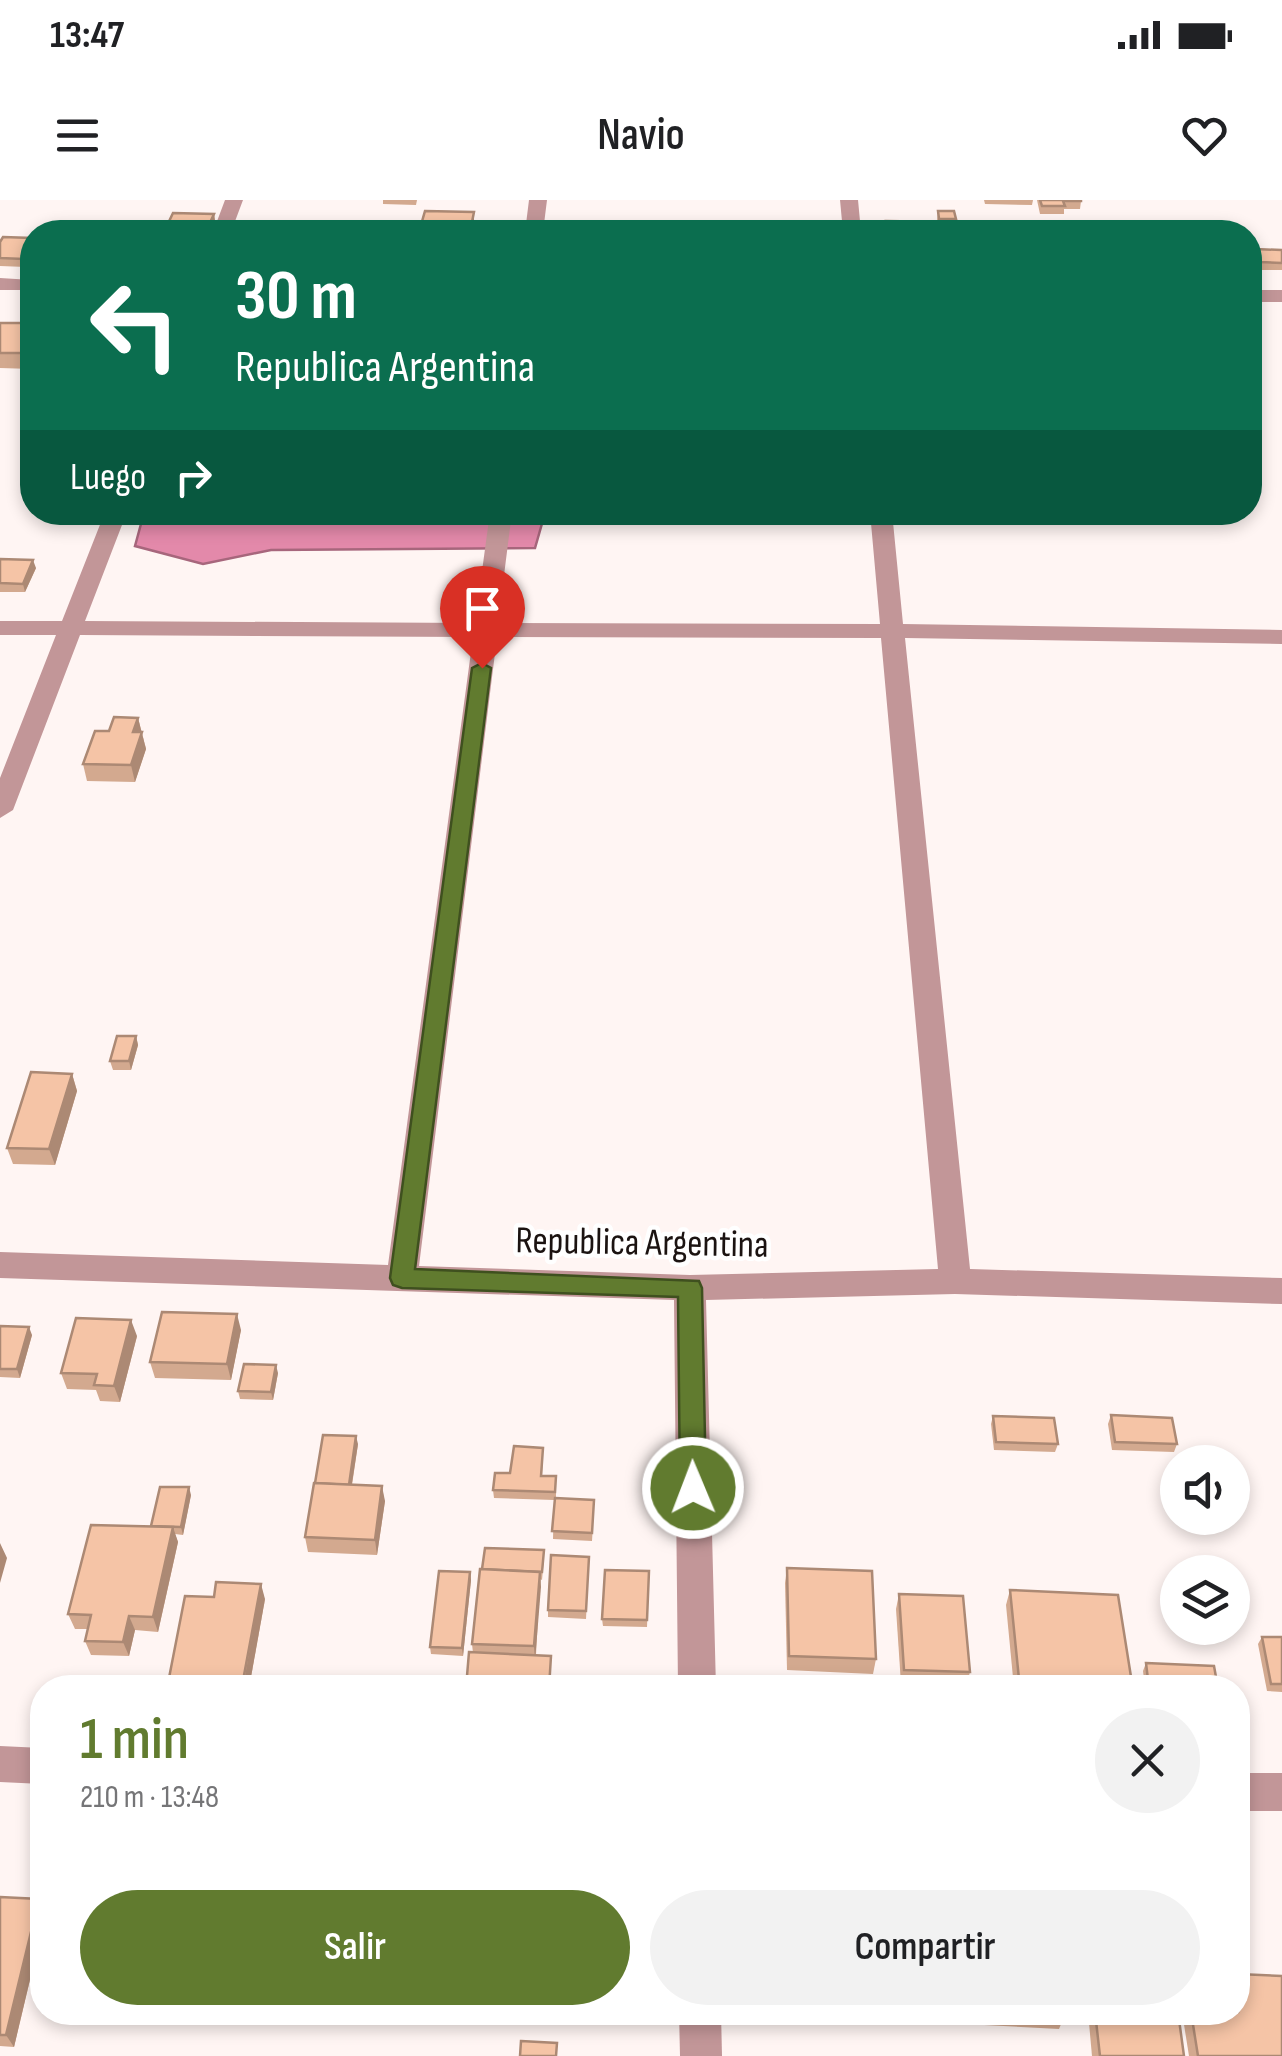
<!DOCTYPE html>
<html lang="es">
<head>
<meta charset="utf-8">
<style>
  :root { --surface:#fff; --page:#f2f2f2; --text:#202124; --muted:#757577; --accent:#617b2f }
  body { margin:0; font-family:"Sofia Sans Condensed",sans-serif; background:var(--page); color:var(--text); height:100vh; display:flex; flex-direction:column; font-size:38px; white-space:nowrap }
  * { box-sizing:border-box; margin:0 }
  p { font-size:32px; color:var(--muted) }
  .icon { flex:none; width:55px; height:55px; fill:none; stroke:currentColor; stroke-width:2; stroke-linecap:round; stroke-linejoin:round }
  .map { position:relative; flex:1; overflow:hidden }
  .panel { position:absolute; left:30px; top:1475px; width:1220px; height:350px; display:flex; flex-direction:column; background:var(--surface); border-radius:40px; box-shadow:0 5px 15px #0003 }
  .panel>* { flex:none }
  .hud { position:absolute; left:20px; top:20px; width:1242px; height:305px; border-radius:40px; box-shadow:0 5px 15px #0003; background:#0b6e4f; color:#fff; overflow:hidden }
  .controls { position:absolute; left:1160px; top:1245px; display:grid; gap:20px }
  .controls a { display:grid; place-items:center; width:90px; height:90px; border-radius:50%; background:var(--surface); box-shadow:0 5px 15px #0003; font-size:50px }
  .pin { position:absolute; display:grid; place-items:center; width:85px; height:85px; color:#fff; margin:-102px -42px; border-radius:50% 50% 50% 0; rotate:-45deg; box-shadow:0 0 10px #0007 }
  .pin .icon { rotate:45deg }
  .me { position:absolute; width:110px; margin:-55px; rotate:359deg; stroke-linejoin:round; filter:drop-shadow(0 0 8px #0008) }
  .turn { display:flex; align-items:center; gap:35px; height:210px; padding:0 50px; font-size:45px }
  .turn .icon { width:130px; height:130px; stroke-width:2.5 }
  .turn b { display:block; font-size:70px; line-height:85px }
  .then { display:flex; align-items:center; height:95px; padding:0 50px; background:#0003; gap:20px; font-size:38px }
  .round { display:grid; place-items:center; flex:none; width:105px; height:105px; border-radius:52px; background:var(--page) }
  .head { display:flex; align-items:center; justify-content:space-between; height:170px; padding:0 50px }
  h1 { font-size:60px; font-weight:600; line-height:75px; color:var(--accent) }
  .action { display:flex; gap:20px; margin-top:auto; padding:20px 50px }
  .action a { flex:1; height:115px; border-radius:60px; background:var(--accent); color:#fff; font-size:40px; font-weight:600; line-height:115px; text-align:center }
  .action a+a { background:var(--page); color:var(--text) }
  .status { display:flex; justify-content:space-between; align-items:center; height:70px; padding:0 50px; background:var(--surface); direction:ltr }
  .status svg { height:28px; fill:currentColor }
  header { display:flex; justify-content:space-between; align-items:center; height:130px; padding:0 50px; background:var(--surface); font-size:45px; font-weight:600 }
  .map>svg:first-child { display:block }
</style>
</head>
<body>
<div class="status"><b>13:47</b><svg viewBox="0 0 49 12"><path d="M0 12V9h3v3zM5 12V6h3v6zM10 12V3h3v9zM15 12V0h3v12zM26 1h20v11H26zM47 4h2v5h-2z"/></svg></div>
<header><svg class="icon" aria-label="menu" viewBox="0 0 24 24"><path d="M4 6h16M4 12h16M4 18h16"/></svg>Navio<svg class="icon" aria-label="heart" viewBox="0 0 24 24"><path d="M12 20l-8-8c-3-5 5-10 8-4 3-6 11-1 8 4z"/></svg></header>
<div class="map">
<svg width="1282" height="1856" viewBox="0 0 1282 1856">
  <rect width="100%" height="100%" fill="#fff5f3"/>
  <polygon fill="#e389aa" stroke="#a7667c" stroke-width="2.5" points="144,313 545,313 535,348 271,350 203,364 135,346"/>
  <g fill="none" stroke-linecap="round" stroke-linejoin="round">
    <g fill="#c29698" fill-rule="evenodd">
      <polygon points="225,0 243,0 231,32 213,32"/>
      <polygon points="529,0 547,0 543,32 525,32"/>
      <polygon points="840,0 858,0 861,32 843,32"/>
      <polygon points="0,78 32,80 32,90 0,90"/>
      <rect x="1250" y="90" width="32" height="12"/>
      <path d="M105,312H127L85,421L475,423L490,312H512L498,423L880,424L870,312H892L903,424L1282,430V444L905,438L970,1069L1282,1078V1104L955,1094L706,1100L716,1488H678L674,1100L0,1078V1052L388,1065L473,437L80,435L13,610L0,618V578L56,435H0V421H62ZM497,437L881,438L938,1069L690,1075L419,1066Z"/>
      <polygon points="0,1546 42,1548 42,1584 0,1582"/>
      <rect x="1238" y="1573" width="44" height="38"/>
      <polygon points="679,1812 721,1812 722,1856 680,1856"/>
    </g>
  </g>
  <g fill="#d3a98f">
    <polygon points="383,0 417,0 416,5 383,4"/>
    <polygon points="984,0 1033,0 1032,5 985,4"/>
    <polygon points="1037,0 1081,0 1081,1 1080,9 1064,9 1064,14 1040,14"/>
    <polygon points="938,11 956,19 955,27 943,27 944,32 886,32 886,21 937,22"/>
    <polygon points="214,14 215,21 210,32 164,32"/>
    <polygon points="32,38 26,67 0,66 0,42"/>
    <polygon points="1255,49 1282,50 1282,70 1259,70 1254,57"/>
    <polygon points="0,123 32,123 32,169 0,168"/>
    <polygon points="0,359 36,368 25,392 0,392"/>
    <polygon points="138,518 146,549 135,582 87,581 83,564 109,531"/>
    <polygon points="136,836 138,845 131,870 113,870 110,861"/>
    <polygon points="72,874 77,891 55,965 13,964 7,948"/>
    <polygon points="0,1126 32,1135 20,1178 0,1177"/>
    <polygon points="241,1130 231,1180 155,1178 150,1162"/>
    <polygon points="137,1136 120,1202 100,1201 96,1190 67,1189 61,1173"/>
    <polygon points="278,1173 273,1200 240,1199 238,1191"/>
    <polygon points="1111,1215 1177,1244 1174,1252 1112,1250 1108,1224"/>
    <polygon points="993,1216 1058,1244 1055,1252 994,1250 991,1224"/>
    <polygon points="358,1244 352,1285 385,1301 377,1355 308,1352 305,1337"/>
    <polygon points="543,1256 542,1276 556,1284 556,1299 594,1308 592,1341 553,1339 554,1300 494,1298 493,1290 510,1273"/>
    <polygon points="191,1295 183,1335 175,1334 178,1342 158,1432 135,1430 129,1456 91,1455 85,1441 88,1429 75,1429 68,1414 151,1326"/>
    <polygon points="589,1357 586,1419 548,1417 548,1410"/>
    <polygon points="544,1358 542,1380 540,1379 536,1455 551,1456 551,1488 466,1488 473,1453 472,1444"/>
    <polygon points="787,1368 876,1459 873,1474 787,1470 785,1383"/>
    <polygon points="649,1371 647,1427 603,1426 602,1419"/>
    <polygon points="470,1372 471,1380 463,1456 431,1454 430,1447"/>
    <polygon points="1010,1390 1132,1483 1130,1488 1014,1488 1006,1405"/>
    <polygon points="899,1394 970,1472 966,1487 901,1484 896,1409"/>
    <polygon points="265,1399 249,1488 170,1488 168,1483"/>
    <polygon points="1262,1437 1282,1437 1282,1492 1267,1491 1258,1444"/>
    <polygon points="1146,1463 1218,1488 1145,1488 1143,1471"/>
    <polygon points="0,1697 39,1699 42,1705 42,1729 14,1847 0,1846"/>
    <polygon points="983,1812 1064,1812 1064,1817 1059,1829 984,1825"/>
    <polygon points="1088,1812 1178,1812 1184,1856 1092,1856"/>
    <polygon points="1182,1812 1238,1812 1282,1856 1189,1856"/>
  </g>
  <g fill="#ac8974">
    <polygon points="474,12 474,32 470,32"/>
    <polygon points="214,14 215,21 209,32 208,27"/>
    <polygon points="32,43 32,54 26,67 24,59"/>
    <polygon points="33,360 36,368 25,392 23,384"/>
    <polygon points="138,518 146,549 135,582 131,565 133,532"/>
    <polygon points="136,836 138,845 131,870 129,861"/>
    <polygon points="72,874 77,891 55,965 49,949"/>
    <polygon points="237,1114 241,1130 231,1180 227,1164"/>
    <polygon points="131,1120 137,1136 120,1202 114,1186"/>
    <polygon points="29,1127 32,1135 20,1178 17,1169"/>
    <polygon points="276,1165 278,1173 273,1200 271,1192"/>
    <polygon points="356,1236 358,1244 350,1296 348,1288"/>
    <polygon points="382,1286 385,1301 377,1355 375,1340"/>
    <polygon points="189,1287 191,1295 183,1335 181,1327"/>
    <polygon points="173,1327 178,1342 158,1432 153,1417"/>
    <polygon points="0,1343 7,1358 0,1383"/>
    <polygon points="470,1372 471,1380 463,1456 462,1448"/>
    <polygon points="540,1372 541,1387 535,1461 534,1446"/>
    <polygon points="261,1384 265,1399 249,1488 243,1488"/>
    <polygon points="129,1416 135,1430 129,1456 123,1442"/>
    <polygon points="39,1699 42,1705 42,1729 14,1847 6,1835"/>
  </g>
  <g fill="#f5c4a6" stroke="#ac8974" stroke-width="2.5">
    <polygon points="1040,0 1081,0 1081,1 1063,1 1065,6 1042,6"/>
    <polygon points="425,11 474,12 470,32 419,32"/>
    <polygon points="938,11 954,11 956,19 939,19"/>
    <polygon points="173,13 214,14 208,27 184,27 182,32 164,32"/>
    <polygon points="886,21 943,22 944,29 888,28"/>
    <polygon points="3,37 32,38 32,43 24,59 0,58 0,42"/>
    <polygon points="1255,49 1282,50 1282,63 1260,62"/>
    <rect x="0" y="123" width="32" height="30"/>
    <polygon points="0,359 33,360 23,384 0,383"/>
    <polygon points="114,517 138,518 133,532 142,532 131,565 83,564 95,531 109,531"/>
    <polygon points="117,836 136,836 129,861 110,861"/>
    <polygon points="31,872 72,874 49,949 7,948"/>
    <polygon points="162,1112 237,1114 227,1164 150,1162"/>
    <polygon points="76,1118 131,1120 114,1186 94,1185 97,1174 61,1173"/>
    <polygon points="0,1126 29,1127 17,1169 0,1169"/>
    <polygon points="244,1164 276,1165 271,1192 238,1191"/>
    <polygon points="1111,1215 1172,1218 1177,1244 1115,1242"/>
    <polygon points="993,1216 1054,1218 1058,1244 996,1242"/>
    <polygon points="323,1235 356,1236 349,1285 315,1283"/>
    <polygon points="514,1246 543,1248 541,1276 556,1276 555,1292 493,1290 495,1273 510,1273"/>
    <polygon points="314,1283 382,1286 375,1340 305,1337"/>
    <polygon points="160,1287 189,1287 181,1327 151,1326"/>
    <polygon points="555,1298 594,1300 592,1333 552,1331"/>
    <polygon points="91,1325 173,1327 153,1417 129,1416 123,1442 85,1441 91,1415 68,1414"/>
    <polygon points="485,1348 544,1350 542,1372 482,1369"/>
    <polygon points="551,1355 589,1357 586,1411 548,1410"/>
    <polygon points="787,1368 872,1371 876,1459 789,1456"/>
    <polygon points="480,1369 540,1372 534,1446 472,1444"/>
    <polygon points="605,1370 649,1371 647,1420 602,1419"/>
    <polygon points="439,1371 470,1372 462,1448 430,1447"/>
    <polygon points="216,1382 261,1384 242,1486 168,1483 185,1396 214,1397"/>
    <polygon points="1010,1390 1118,1395 1132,1483 1019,1479"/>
    <polygon points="899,1394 963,1396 970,1472 904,1470"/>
    <polygon points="1262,1437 1282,1437 1282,1484 1271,1484"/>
    <polygon points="469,1452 551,1456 549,1488 466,1488"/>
    <polygon points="1146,1463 1214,1466 1218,1488 1149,1488"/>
    <polygon points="0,1697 39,1699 6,1835 0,1835"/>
    <polygon points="1238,1774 1282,1776 1282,1856 1198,1856 1191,1812 1238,1812"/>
    <polygon points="988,1812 1064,1812 1064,1817 988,1814"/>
    <polygon points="1095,1812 1178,1812 1184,1856 1100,1856"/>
    <polygon points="521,1841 557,1843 556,1856 520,1856"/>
  </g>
  <polygon fill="#617b2f" stroke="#3f501f" stroke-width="2.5" points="482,463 491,468 415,1069 699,1081 702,1088 706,1288 703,1296 693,1299 684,1296 680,1288 678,1097 402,1088 393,1085 390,1078 472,468"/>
  <g text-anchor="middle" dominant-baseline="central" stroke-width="9" stroke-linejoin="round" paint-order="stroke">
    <g font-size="38" fill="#1b1311" stroke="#fff">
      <text transform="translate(642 1043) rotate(1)">Republica Argentina</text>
    </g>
  </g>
</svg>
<div class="controls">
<a><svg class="icon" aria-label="sound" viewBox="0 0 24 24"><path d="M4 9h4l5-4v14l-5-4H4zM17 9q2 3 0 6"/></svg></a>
<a><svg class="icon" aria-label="layers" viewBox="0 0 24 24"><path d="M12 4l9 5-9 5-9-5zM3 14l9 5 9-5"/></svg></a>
</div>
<div class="pin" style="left:482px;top:468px;background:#d93025"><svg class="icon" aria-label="arrive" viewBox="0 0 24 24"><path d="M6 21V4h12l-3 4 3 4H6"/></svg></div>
<svg class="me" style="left:693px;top:1288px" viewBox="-20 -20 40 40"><circle r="17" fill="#617b2f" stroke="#fff" stroke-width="3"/><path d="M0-11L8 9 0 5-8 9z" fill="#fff"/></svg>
<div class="hud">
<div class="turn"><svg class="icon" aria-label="left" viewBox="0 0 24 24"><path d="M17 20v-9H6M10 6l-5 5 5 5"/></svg><div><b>30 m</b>Republica Argentina</div></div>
<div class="then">Luego<svg class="icon" aria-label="right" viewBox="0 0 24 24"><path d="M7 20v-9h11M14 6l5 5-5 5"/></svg></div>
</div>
<section class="panel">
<div class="head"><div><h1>1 min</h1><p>210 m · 13:48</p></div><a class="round"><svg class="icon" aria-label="close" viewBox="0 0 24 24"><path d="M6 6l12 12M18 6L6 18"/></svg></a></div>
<div class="action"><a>Salir</a><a>Compartir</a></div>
</section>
</div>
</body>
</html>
